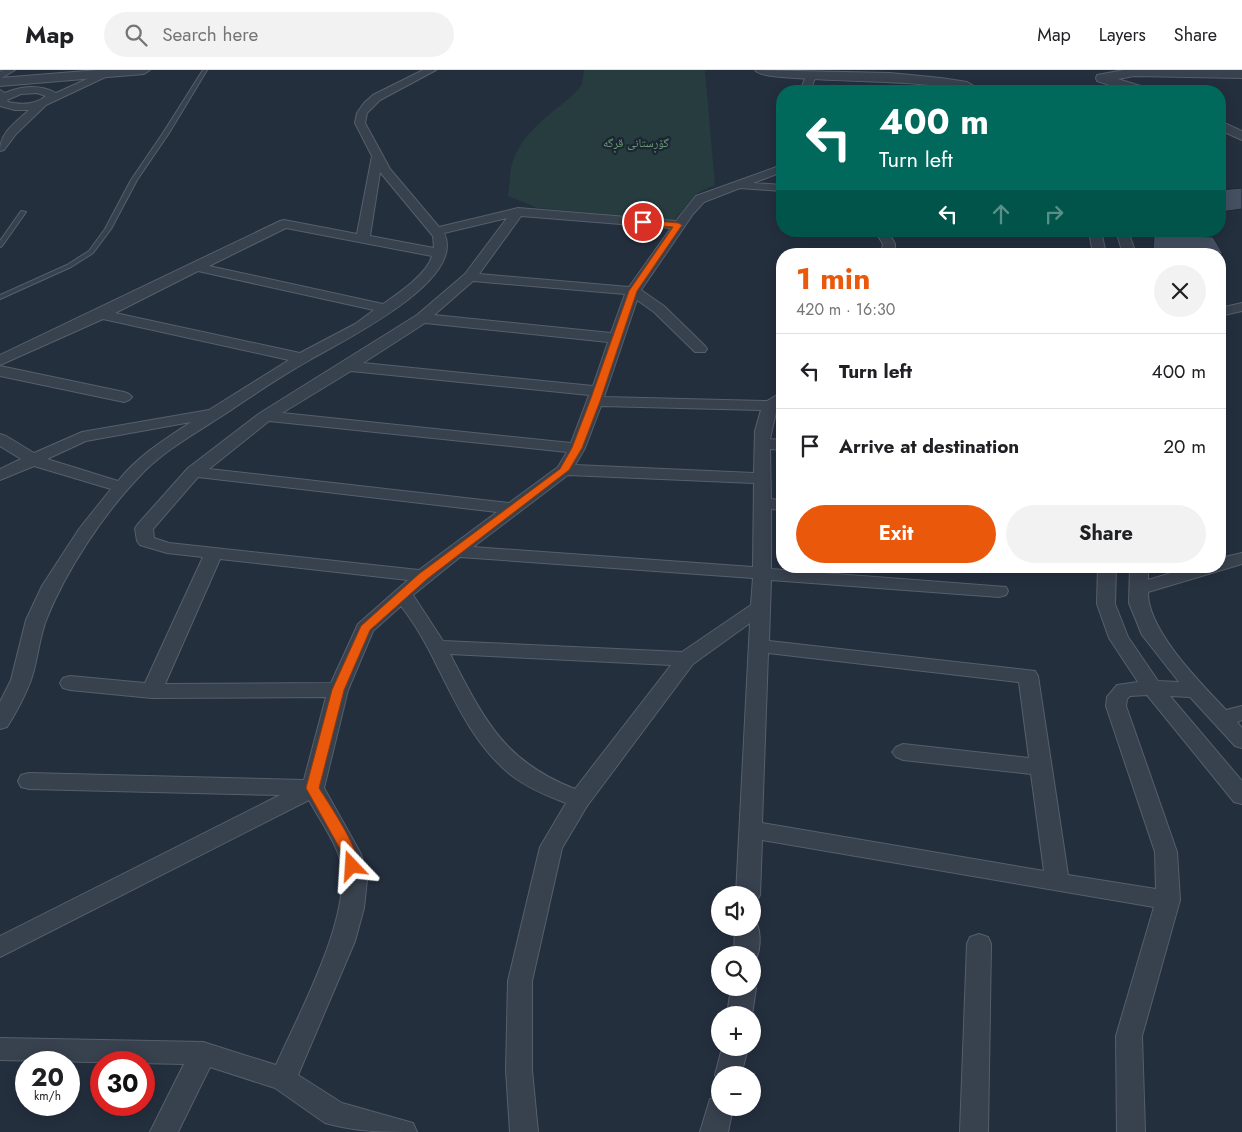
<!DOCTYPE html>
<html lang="en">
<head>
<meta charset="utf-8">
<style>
  :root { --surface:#fff; --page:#f2f2f2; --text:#202124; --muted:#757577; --line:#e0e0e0; --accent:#ea580c }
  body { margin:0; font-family:Jost,"Noto Naskh Arabic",sans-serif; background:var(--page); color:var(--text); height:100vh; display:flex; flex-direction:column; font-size:19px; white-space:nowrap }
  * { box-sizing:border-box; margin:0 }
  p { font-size:16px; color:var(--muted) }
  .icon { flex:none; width:28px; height:28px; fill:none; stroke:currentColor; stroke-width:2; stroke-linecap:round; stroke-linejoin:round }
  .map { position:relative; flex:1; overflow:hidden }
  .panel { position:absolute; left:776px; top:178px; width:450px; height:325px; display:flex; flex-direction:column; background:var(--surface); border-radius:20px; box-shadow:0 2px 12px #0003 }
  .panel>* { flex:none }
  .guide { position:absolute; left:776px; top:15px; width:450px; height:152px; border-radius:20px; box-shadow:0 2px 12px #0003; background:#00695c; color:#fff; overflow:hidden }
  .fabs { position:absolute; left:711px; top:816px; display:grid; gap:10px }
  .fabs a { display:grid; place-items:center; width:50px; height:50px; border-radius:50%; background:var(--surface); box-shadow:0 2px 12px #0003; font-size:25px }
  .speed { position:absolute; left:15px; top:981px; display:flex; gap:10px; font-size:25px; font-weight:700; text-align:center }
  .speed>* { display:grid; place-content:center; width:65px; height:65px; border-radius:50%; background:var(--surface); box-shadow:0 2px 12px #0003; line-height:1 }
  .speed small { font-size:12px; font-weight:400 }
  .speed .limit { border:8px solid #d22; background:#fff; color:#111 }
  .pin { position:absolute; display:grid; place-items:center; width:42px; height:42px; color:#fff; margin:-21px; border:2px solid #fff; border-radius:50%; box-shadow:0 1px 5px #0007 }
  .me { position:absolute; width:55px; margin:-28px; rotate:340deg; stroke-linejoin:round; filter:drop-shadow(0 0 4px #0008) }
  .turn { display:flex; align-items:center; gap:18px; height:105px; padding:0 20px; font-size:22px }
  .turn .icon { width:65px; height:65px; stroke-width:2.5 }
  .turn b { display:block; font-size:35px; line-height:42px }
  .lanes { display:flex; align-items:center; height:48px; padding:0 20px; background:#0003; justify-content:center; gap:25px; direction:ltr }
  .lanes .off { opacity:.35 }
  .round { display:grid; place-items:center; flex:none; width:52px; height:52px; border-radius:26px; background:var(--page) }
  .headline { display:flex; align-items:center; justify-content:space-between; height:85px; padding:0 20px }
  h1 { font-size:30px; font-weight:700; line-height:38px; color:var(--accent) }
  .button { display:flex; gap:10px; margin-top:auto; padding:10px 20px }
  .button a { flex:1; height:58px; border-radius:30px; background:var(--accent); color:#fff; font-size:20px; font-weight:700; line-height:58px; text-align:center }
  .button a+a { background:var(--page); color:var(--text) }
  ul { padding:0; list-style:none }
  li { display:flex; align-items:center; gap:15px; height:75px; padding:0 20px; border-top:1px solid var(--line) }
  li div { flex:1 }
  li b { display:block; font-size:19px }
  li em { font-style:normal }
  header { display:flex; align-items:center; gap:30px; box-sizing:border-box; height:70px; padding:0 25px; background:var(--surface); border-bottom:1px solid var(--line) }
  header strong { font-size:24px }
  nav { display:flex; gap:28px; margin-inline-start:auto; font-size:18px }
  .search { width:350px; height:45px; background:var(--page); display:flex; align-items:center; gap:12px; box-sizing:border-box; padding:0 18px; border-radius:28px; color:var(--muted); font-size:19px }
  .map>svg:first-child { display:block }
</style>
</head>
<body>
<header>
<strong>Map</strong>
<div class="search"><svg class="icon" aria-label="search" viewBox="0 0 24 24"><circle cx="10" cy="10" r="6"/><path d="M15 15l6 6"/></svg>Search here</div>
<nav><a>Map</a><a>Layers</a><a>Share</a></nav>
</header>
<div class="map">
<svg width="1242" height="1062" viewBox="0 0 1242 1062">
  <rect width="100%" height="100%" fill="#242f3e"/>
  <path fill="#263c3f" d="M584,0H705L715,115L699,122L674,150L538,138L508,126C510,114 509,99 514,88C526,58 555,42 577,21L582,14Z"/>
  <g fill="#455162" stroke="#1f2835">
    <polygon points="1242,118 1242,139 1220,142 1220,120"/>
    <polygon points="1154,165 1213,167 1223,184 1153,181"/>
  </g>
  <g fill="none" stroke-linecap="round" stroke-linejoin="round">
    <g stroke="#565f6c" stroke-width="2">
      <g id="service">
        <polygon points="203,0 207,0 169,63 137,110 111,159 93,183 71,197 0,229 0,225 67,195 89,181 105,159 131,110 163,63"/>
        <polygon points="21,141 26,142 2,176 0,177 0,171"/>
      </g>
    </g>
    <g stroke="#565f6c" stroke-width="2">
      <g id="minor">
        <polygon points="3,0 15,0 0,9 0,2"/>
        <path d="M107,0H115L116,2L46,35L16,64L4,80L0,81C0,62 16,52 29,40H15L0,36V20L5,23C21,16 40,14 56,23ZM37,23L46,26C35,35 21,35 8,32L7,30L21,24Z"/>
        <path d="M423,0H436L380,30L367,43L365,53L390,99L439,157L518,138L676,151L696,126L782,95V102L753,113L782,115V121L740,118L704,132L693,144L641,220L664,236L705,276L707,279L705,282H695L654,242L637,230L604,327L767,331L777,325L782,323V335L777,338L770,369L782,370V380L770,379L771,429L782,430V440L771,439V499L1006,517L1008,521L1006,525L999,527L771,510L769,571L1035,601L1038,606L1068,805L1156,819L1155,782L1106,636L1107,627L1117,615L1138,612L1109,568L1097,534L1098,496H1116L1115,534L1128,567L1158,611L1179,612L1142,565L1129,533L1130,496H1148V510L1194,496H1220V488L1242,483V494L1148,522C1147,560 1201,613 1226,640L1242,636V650L1237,652L1242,658V678L1235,676L1190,627L1170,626L1242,711V734L1234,732L1147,625L1130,626L1127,629L1126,636L1177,782L1180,830L1142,966L1145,1062H1117L1116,966L1154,837L762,770L760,825L756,832L752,833V825H736L750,553L693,594L587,736L562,778L532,911V1000L538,1062H510L506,1000L508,911L540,777L566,733C547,726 528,718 511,705C471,673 451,622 428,578C420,563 411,549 401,536L373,561L348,620L324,718L361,784L367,809L364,838L355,871L298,1005L342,1033L413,1053L417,1062C383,1062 358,1062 325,1053L275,1018L210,997L178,1062H150L184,994L0,990V968L203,972L276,995C298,945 359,835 338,783C331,765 318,747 309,730L0,887V866L280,725L29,719L21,717L18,711L21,705L29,703L304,710L326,627L152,628L70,620L63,618L60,613L63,608L70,606L145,613L203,487L167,483L140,475L137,471L135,458L138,454L188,398L260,343L417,245L465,204L507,148L444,163C468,211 340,272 308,291C278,308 250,327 222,346C192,365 160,383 137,409C102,446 66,501 47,548C39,567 38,590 31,610C25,626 16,643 7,657L0,659V632L11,610L26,550L42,516L79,459L111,419L34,396L0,410V399L21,389L0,376V364L6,366L34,383L82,362L209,340L289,290L103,249L0,295V285L280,151L284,150L357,164L372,86L355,53L357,43L364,33L373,25ZM380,102L433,166L434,178L370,166ZM521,146L671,158L629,217L479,204ZM286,158L432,186C427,204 399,223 383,234L209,196ZM198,201L374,240L355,254L300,283L115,243ZM473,211L625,224L611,263L434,245ZM425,253L608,272L593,316L363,293ZM351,301L589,325L571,373L282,343ZM601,336L761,340L755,361L754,403L575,395L585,378ZM269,351L567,382L558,397L509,433L209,399ZM191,352C165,369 138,386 118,411L47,389L86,371ZM568,405L754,413L753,497L473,477ZM198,407L497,442L419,500L169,473L154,468L153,459ZM460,487L753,508L751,535L682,582L443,571L413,525ZM220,489L408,510L358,554L331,613L165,614ZM768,583L1019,612L1029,688L903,674L896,677L892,682L896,687L903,690L1031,704L1044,801L762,753ZM450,584L671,595L575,719C503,691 484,649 450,584Z"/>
        <polygon points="811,3 816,6 810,21 800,21 806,6"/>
        <polygon points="875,161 888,161 895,174 895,184 881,184 883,174"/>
        <polygon points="1089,161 1101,161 1106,184 1093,184"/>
        <polygon points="1116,161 1128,161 1136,184 1123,184"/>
        <polygon points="1242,233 1242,241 1220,246 1220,238"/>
        <polygon points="0,296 124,322 129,324 132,327 129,330 124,332 0,306"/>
        <path d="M752,850L756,851C761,862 762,885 752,893V885H734L735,858H752Z"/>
        <polygon points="979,864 988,867 991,874 988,1062 960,1062 967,874 970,867"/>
        <polygon points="752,912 756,918 752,945 727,945 731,918 752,918"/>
        <polygon points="722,978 748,978 741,1005 720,1005 720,1014 715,1005"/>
        <polygon points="720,1026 720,1038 733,1038 728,1062 700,1062 710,1029"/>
      </g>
    </g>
    <g stroke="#565f6c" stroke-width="2">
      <g id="tertiary">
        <polygon points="98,0 150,0 144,4 0,16 0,8"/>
        <path d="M755,0L890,3L941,8L967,12L974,16L967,20C910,10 853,12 795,8C786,7 760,7 755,0Z"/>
        <polygon points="1124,0 1242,0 1242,8 1134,6 1118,9 1147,18 1148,21 1129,21 1097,11 1096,8 1097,5"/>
        <polygon points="1220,51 1242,61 1242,70 1220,60"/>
      </g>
    </g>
    <use href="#service" fill="#38414e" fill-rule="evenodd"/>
    <use href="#minor" fill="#38414e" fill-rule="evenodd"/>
    <use href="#tertiary" fill="#38414e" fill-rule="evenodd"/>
  </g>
  <path fill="#ea580c" stroke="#983908" d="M643,150L678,153L682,155L637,221L600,331L582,378L569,400L427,509L370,560L344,620L319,718C328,733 365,786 357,800L352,802L347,800L343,784L306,718L332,620L361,556L419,504L560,399L572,378L590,331L629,221L673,157L640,154V151Z"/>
  <g text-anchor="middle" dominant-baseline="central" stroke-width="4.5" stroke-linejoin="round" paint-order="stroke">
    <g font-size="12" fill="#6b9a76" stroke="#1d2633">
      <text x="636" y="73">گۆڕستانی قڕگە</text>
    </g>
  </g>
</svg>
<div class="fabs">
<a><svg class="icon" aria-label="sound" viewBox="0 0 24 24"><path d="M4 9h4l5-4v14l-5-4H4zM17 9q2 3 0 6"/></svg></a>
<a><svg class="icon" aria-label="search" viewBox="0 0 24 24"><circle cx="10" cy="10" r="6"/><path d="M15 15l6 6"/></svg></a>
<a>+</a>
<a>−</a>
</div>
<div class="speed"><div>20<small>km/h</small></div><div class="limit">30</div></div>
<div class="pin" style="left:643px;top:152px;background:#d93025"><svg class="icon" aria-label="arrive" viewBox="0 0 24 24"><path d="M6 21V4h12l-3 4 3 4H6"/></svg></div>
<svg class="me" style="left:352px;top:796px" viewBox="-20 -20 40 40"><path d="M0-17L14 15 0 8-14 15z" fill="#ea580c" stroke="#fff" stroke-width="4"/></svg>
<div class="guide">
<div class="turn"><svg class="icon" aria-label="left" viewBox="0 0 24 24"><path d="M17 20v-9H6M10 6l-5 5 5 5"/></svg><div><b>400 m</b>Turn left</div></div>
<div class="lanes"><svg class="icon" aria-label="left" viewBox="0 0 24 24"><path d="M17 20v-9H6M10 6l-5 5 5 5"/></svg><svg class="icon off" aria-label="ahead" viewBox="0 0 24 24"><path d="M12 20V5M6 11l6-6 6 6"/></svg><svg class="icon off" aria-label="right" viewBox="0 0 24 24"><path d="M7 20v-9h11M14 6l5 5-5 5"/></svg></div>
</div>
<section class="panel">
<div class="headline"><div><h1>1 min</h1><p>420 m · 16:30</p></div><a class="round"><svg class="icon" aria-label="close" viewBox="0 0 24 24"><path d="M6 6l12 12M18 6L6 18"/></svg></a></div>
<ul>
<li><svg class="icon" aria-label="left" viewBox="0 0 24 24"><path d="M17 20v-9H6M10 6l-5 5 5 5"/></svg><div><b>Turn left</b></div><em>400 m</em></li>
<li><svg class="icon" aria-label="arrive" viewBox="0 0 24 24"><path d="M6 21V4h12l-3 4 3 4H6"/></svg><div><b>Arrive at destination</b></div><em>20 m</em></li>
</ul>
<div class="button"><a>Exit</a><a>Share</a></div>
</section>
</div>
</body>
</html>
